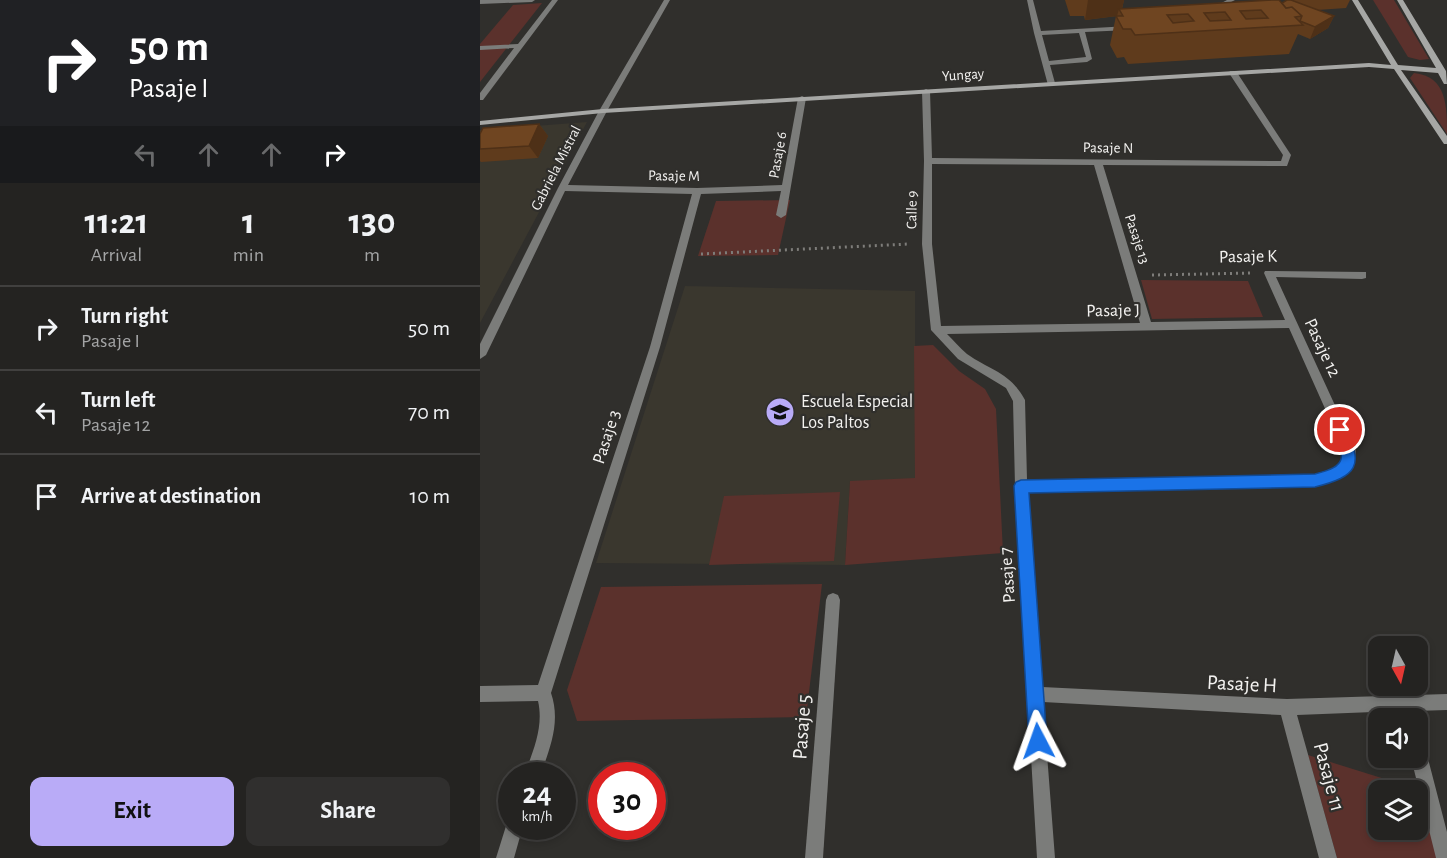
<!DOCTYPE html>
<html lang="en">
<head>
<meta charset="utf-8">
<style>
  :root { --surface:#242321; --page:#302f2e; --text:#f1f3f6; --muted:#a3a4a5; --line:#41403f; --accent:#b9abf7 }
  body { margin:0; font-family:"Alegreya Sans",sans-serif; background:var(--page); color:var(--text); height:100vh; display:flex; flex-direction:column; font-size:22px; white-space:nowrap }
  * { box-sizing:border-box; margin:0 }
  p { font-size:20px; color:var(--muted) }
  .icon { flex:none; width:33px; height:33px; fill:none; stroke:currentColor; stroke-width:2; stroke-linecap:round; stroke-linejoin:round }
  .map { position:relative; flex:1; overflow:hidden }
  .panel { display:flex; flex-direction:column; background:var(--surface); width:480px }
  .panel>* { flex:none }
  .hud { background:#202124; color:#fff; overflow:hidden }
  .needle { width:39px; rotate:172deg }
  .tools { position:absolute; left:888px; top:636px; display:grid; gap:12px }
  .tools a { display:grid; place-items:center; width:60px; height:60px; border-radius:12px; background:var(--surface); box-shadow:0 3px 9px #0003,0 0 0 2px var(--line); font-size:30px }
  .speed { position:absolute; left:18px; top:762px; display:flex; gap:12px; font-size:30px; font-weight:700; text-align:center }
  .speed>* { display:grid; place-content:center; width:78px; height:78px; border-radius:50%; background:var(--surface); box-shadow:0 3px 9px #0003,0 0 0 2px var(--line); line-height:1 }
  .speed small { font-size:15px; font-weight:400 }
  .speed .limit { border:9px solid #d22; background:#fff; color:#111 }
  .pin { position:absolute; display:grid; place-items:center; width:51px; height:51px; color:#fff; margin:-26px; border:3px solid #fff; border-radius:50%; box-shadow:0 2px 6px #0007 }
  .me { position:absolute; width:66px; margin:-33px; rotate:356deg; stroke-linejoin:round; filter:drop-shadow(0 0 4px #0008) }
  .turn { display:flex; align-items:center; gap:21px; height:126px; padding:0 30px; font-size:27px }
  .turn .icon { width:78px; height:78px; stroke-width:2.5 }
  .turn b { display:block; font-size:42px; line-height:51px }
  .lanes { display:flex; align-items:center; height:57px; padding:0 30px; background:#0003; justify-content:center; gap:30px; direction:ltr }
  .lanes .off { opacity:.35 }
  .eta { display:flex; justify-content:space-evenly; align-items:center; height:102px; text-align:center }
  .eta b { font-size:36px; font-weight:700; line-height:42px }
  .primary-button { display:flex; gap:12px; margin-top:auto; padding:12px 30px }
  .primary-button a { flex:1; height:69px; border-radius:12px; background:var(--accent); color:#111; font-size:24px; font-weight:700; line-height:69px; text-align:center }
  .primary-button a+a { background:var(--page); color:var(--text) }
  ul { padding:0; list-style:none }
  li { display:flex; align-items:center; gap:18px; height:84px; padding:0 30px; border-top:2px solid var(--line) }
  li div { flex:1 }
  li b { display:block; font-size:22px }
  li em { font-style:normal }
  main { display:flex; flex:1; min-height:0 }
  .map>svg:first-child { display:block }
</style>
</head>
<body>
<main>
<section class="panel">
<div class="hud">
<div class="turn"><svg class="icon" aria-label="right" viewBox="0 0 24 24"><path d="M7 20v-9h11M14 6l5 5-5 5"/></svg><div><b>50 m</b>Pasaje I</div></div>
<div class="lanes"><svg class="icon off" aria-label="left" viewBox="0 0 24 24"><path d="M17 20v-9H6M10 6l-5 5 5 5"/></svg><svg class="icon off" aria-label="ahead" viewBox="0 0 24 24"><path d="M12 20V5M6 11l6-6 6 6"/></svg><svg class="icon off" aria-label="ahead" viewBox="0 0 24 24"><path d="M12 20V5M6 11l6-6 6 6"/></svg><svg class="icon" aria-label="right" viewBox="0 0 24 24"><path d="M7 20v-9h11M14 6l5 5-5 5"/></svg></div>
</div>
<div class="eta">
<div><b>11:21</b><p>Arrival</p></div>
<div><b>1</b><p>min</p></div>
<div><b>130</b><p>m</p></div>
</div>
<ul>
<li><svg class="icon" aria-label="right" viewBox="0 0 24 24"><path d="M7 20v-9h11M14 6l5 5-5 5"/></svg><div><b>Turn right</b><p>Pasaje I</p></div><em>50 m</em></li>
<li><svg class="icon" aria-label="left" viewBox="0 0 24 24"><path d="M17 20v-9H6M10 6l-5 5 5 5"/></svg><div><b>Turn left</b><p>Pasaje 12</p></div><em>70 m</em></li>
<li><svg class="icon" aria-label="arrive" viewBox="0 0 24 24"><path d="M6 21V4h12l-3 4 3 4H6"/></svg><div><b>Arrive at destination</b></div><em>10 m</em></li>
</ul>
<div class="primary-button"><a>Exit</a><a>Share</a></div>
</section>
<div class="map">
<svg width="967" height="858" viewBox="0 0 967 858">
  <rect width="100%" height="100%" fill="#302f2c"/>
  <g fill="#3a372e">
    <polygon points="107,122 0,323 0,130"/>
    <polygon points="205,286 435,291 435,479 370,482 365,565 116,563"/>
  </g>
  <g fill="#5b312c" fill-rule="evenodd">
    <polygon points="893,0 914,0 949,59 940,60 928,57"/>
    <polygon points="62,3 0,82 0,44 33,5"/>
    <path d="M934,73C967,76 967,107 967,134L930,78Z"/>
    <polygon points="310,200 298,255 218,256 236,201"/>
    <polygon points="661,280 768,281 783,317 672,319"/>
    <polygon points="453,345 479,371 505,389 516,409 523,553 365,565 370,481 435,478 434,346"/>
    <polygon points="360,492 354,561 229,565 244,496"/>
    <polygon points="342,584 326,717 97,721 87,690 121,587"/>
    <path d="M828,755L940,790L958,858H857ZM898,790H938V830H898Z"/>
  </g>
  <g fill="none" stroke-linecap="round" stroke-linejoin="round">
    <g stroke="#7e7d7a" stroke-width="3" stroke-dasharray="2 4" stroke-linecap="butt">
      <polyline points="221,254 429,244"/>
      <polyline points="672,275 773,273"/>
    </g>
    <g fill="#7b7c7a" fill-rule="evenodd">
      <path d="M547,0H553L561,31L649,26L652,28L649,30L605,32L612,59L607,62L570,65L575,83L568,85L554,33ZM599,33L606,57L569,61L562,35Z"/>
      <polygon points="747,0 755,0 734,11 729,10"/>
    </g>
    <g fill="#7b7c7a" fill-rule="evenodd">
      <polygon points="0,0 55,0 52,2 0,4"/>
      <polygon points="72,0 78,0 3,100 0,100 0,93 34,48 0,50 0,46 38,44"/>
      <path d="M184,0H190L127,111L88,185L217,188L302,185L318,98L322,96L326,98L306,215L301,218L296,215L301,191L221,194L180,347L71,693C81,722 70,748 60,776H44C53,751 64,727 58,701L0,702V686L58,685L170,347L212,194L85,191L6,355L0,359V344L78,188L119,111Z"/>
      <path d="M750,71H756L811,155L807,166L623,165L671,322L805,320L784,273L785,271L886,272V278L882,279L796,277L876,451C872,476 857,481 835,487L548,492L562,687L807,699L967,694V710L935,711L937,718H921L919,711L817,715L857,858H839L801,715L563,702L575,858H557L535,486L533,401L526,388L478,359L451,330L442,244L444,161L442,91L446,89L450,91L452,158L801,161L803,155L749,73ZM452,164L614,165L660,323L461,326L452,244ZM809,328L864,451C861,468 851,471 835,475L547,480L545,400C530,372 511,371 487,354C480,348 473,340 467,334Z"/>
      <polygon points="353,593 358,595 360,600 343,858 325,858 346,600 348,595"/>
      <polygon points="938,743 944,745 946,751 967,832 967,858 956,858 931,758 938,758"/>
      <polygon points="32,819 32,826 43,826 34,858 16,858 26,826"/>
    </g>
    <polygon fill="#a6a7a5" fill-rule="evenodd" points="872,0 878,0 918,65 956,68 917,0 923,0 966,71 967,84 964,84 958,73 921,70 967,136 967,144 964,144 914,69 889,67 123,113 0,125 0,121 123,109 889,63 911,65"/>
  </g>
  <g fill="#5f3b1c">
    <polygon points="585,0 644,0 642,9 802,3 811,0 870,0 866,8 837,10 854,16 848,28 830,39 818,34 809,54 648,64 644,57 637,58 630,45 636,16 637,16 605,20 604,16 590,16"/>
    <polygon points="59,124 68,136 58,158 1,162 0,161 0,134"/>
  </g>
  <g fill="#4e3017">
    <polygon points="608,0 644,0 641,13 639,9 637,16 605,20"/>
    <polygon points="854,16 848,28 830,39 835,27"/>
    <polygon points="59,124 68,136 58,158 49,146"/>
  </g>
  <g fill="#6f4521" stroke="#4e3017" stroke-width="1.5" fill-rule="evenodd">
    <path d="M792,0H799L806,8L812,7L822,16L815,17L823,25L655,35L651,29H643L636,16H643L639,9ZM781,10L788,18L766,19L760,11ZM745,12L751,20L730,21L724,13ZM708,14L714,21L693,23L687,15Z"/>
    <polygon points="807,0 811,0 854,16 835,27 820,21 822,16 812,7 806,8 802,3"/>
    <polygon points="59,124 49,146 0,149 0,134 3,128"/>
  </g>
  <path fill="#1a73e8" stroke="#114b97" stroke-width="1.5" d="M860,424L865,426C884,466 878,476 835,487L549,493L567,741L564,747L558,750L551,747L549,741L534,486L536,482L541,480L835,474C868,466 865,458 853,430L855,426Z"/>
  <defs>
    <g id="school-disc" transform="scale(1.5)"><circle r="9.5" fill="#b9abf7" stroke="#302f2c"/><path d="M0-5L7-2L0 1L-7-2ZM-4 1L0 2.5L4 1V4Q0 6-4 4Z" fill="#111"/></g>
  </defs>
  <g fill-rule="evenodd">
    <use href="#school-disc" x="300" y="412"/>
  </g>
  <g text-anchor="middle" dominant-baseline="central" stroke-width="4.5" stroke-linejoin="round" paint-order="stroke">
    <g font-size="15" fill="#f3f2f0" stroke="#302f2c">
      <text transform="translate(483 75) rotate(-4)">Yungay</text>
      <text transform="translate(628 148) rotate(1)">Pasaje N</text>
      <text transform="translate(298 155) rotate(-80)">Pasaje 6</text>
      <text transform="translate(76 168) rotate(-63)">Gabriela Mistral</text>
      <text transform="translate(194 176) rotate(1)">Pasaje M</text>
      <text transform="translate(432 210) rotate(-89)">Calle 9</text>
      <text transform="translate(657 239) rotate(72)">Pasaje 13</text>
    </g>
    <g font-size="18" fill="#f3f2f0" stroke="#302f2c">
      <text transform="translate(768 257) rotate(-1)">Pasaje K</text>
      <text transform="translate(633 311) rotate(-1)">Pasaje J</text>
      <text transform="translate(842 348) rotate(65)">Pasaje 12</text>
      <text transform="translate(127 437) rotate(-72)">Pasaje 3</text>
      <text transform="translate(528 575) rotate(-94)">Pasaje 7</text>
    </g>
    <g font-size="18" fill="#f3f2f0" stroke="#302f2c" text-anchor="start">
      <text x="321" y="402">Escuela Especial<tspan x="321" dy="21">Los Paltos</tspan></text>
    </g>
    <g font-size="21" fill="#f3f2f0" stroke="#302f2c">
      <text transform="translate(762 684) rotate(3)">Pasaje H</text>
      <text transform="translate(322 727) rotate(-86)">Pasaje 5</text>
      <text transform="translate(849 777) rotate(75)">Pasaje 11</text>
    </g>
  </g>
</svg>
<div class="tools">
<a><svg class="needle" viewBox="-14 -14 28 28"><path d="M0-13l5 13h-10z" fill="#e53935"/><path d="M0 13l5-13h-10z" fill="#a3a4a5"/></svg></a>
<a><svg class="icon" aria-label="sound" viewBox="0 0 24 24"><path d="M4 9h4l5-4v14l-5-4H4zM17 9q2 3 0 6"/></svg></a>
<a><svg class="icon" aria-label="layers" viewBox="0 0 24 24"><path d="M12 4l9 5-9 5-9-5zM3 14l9 5 9-5"/></svg></a>
</div>
<div class="speed"><div>24<small>km/h</small></div><div class="limit">30</div></div>
<div class="pin" style="left:860px;top:430px;background:#d93025"><svg class="icon" aria-label="arrive" viewBox="0 0 24 24"><path d="M6 21V4h12l-3 4 3 4H6"/></svg></div>
<svg class="me" style="left:558px;top:741px" viewBox="-20 -20 40 40"><path d="M0-17L14 15 0 8-14 15z" fill="#1a73e8" stroke="#fff" stroke-width="4"/></svg>
</div>
</main>
</body>
</html>
